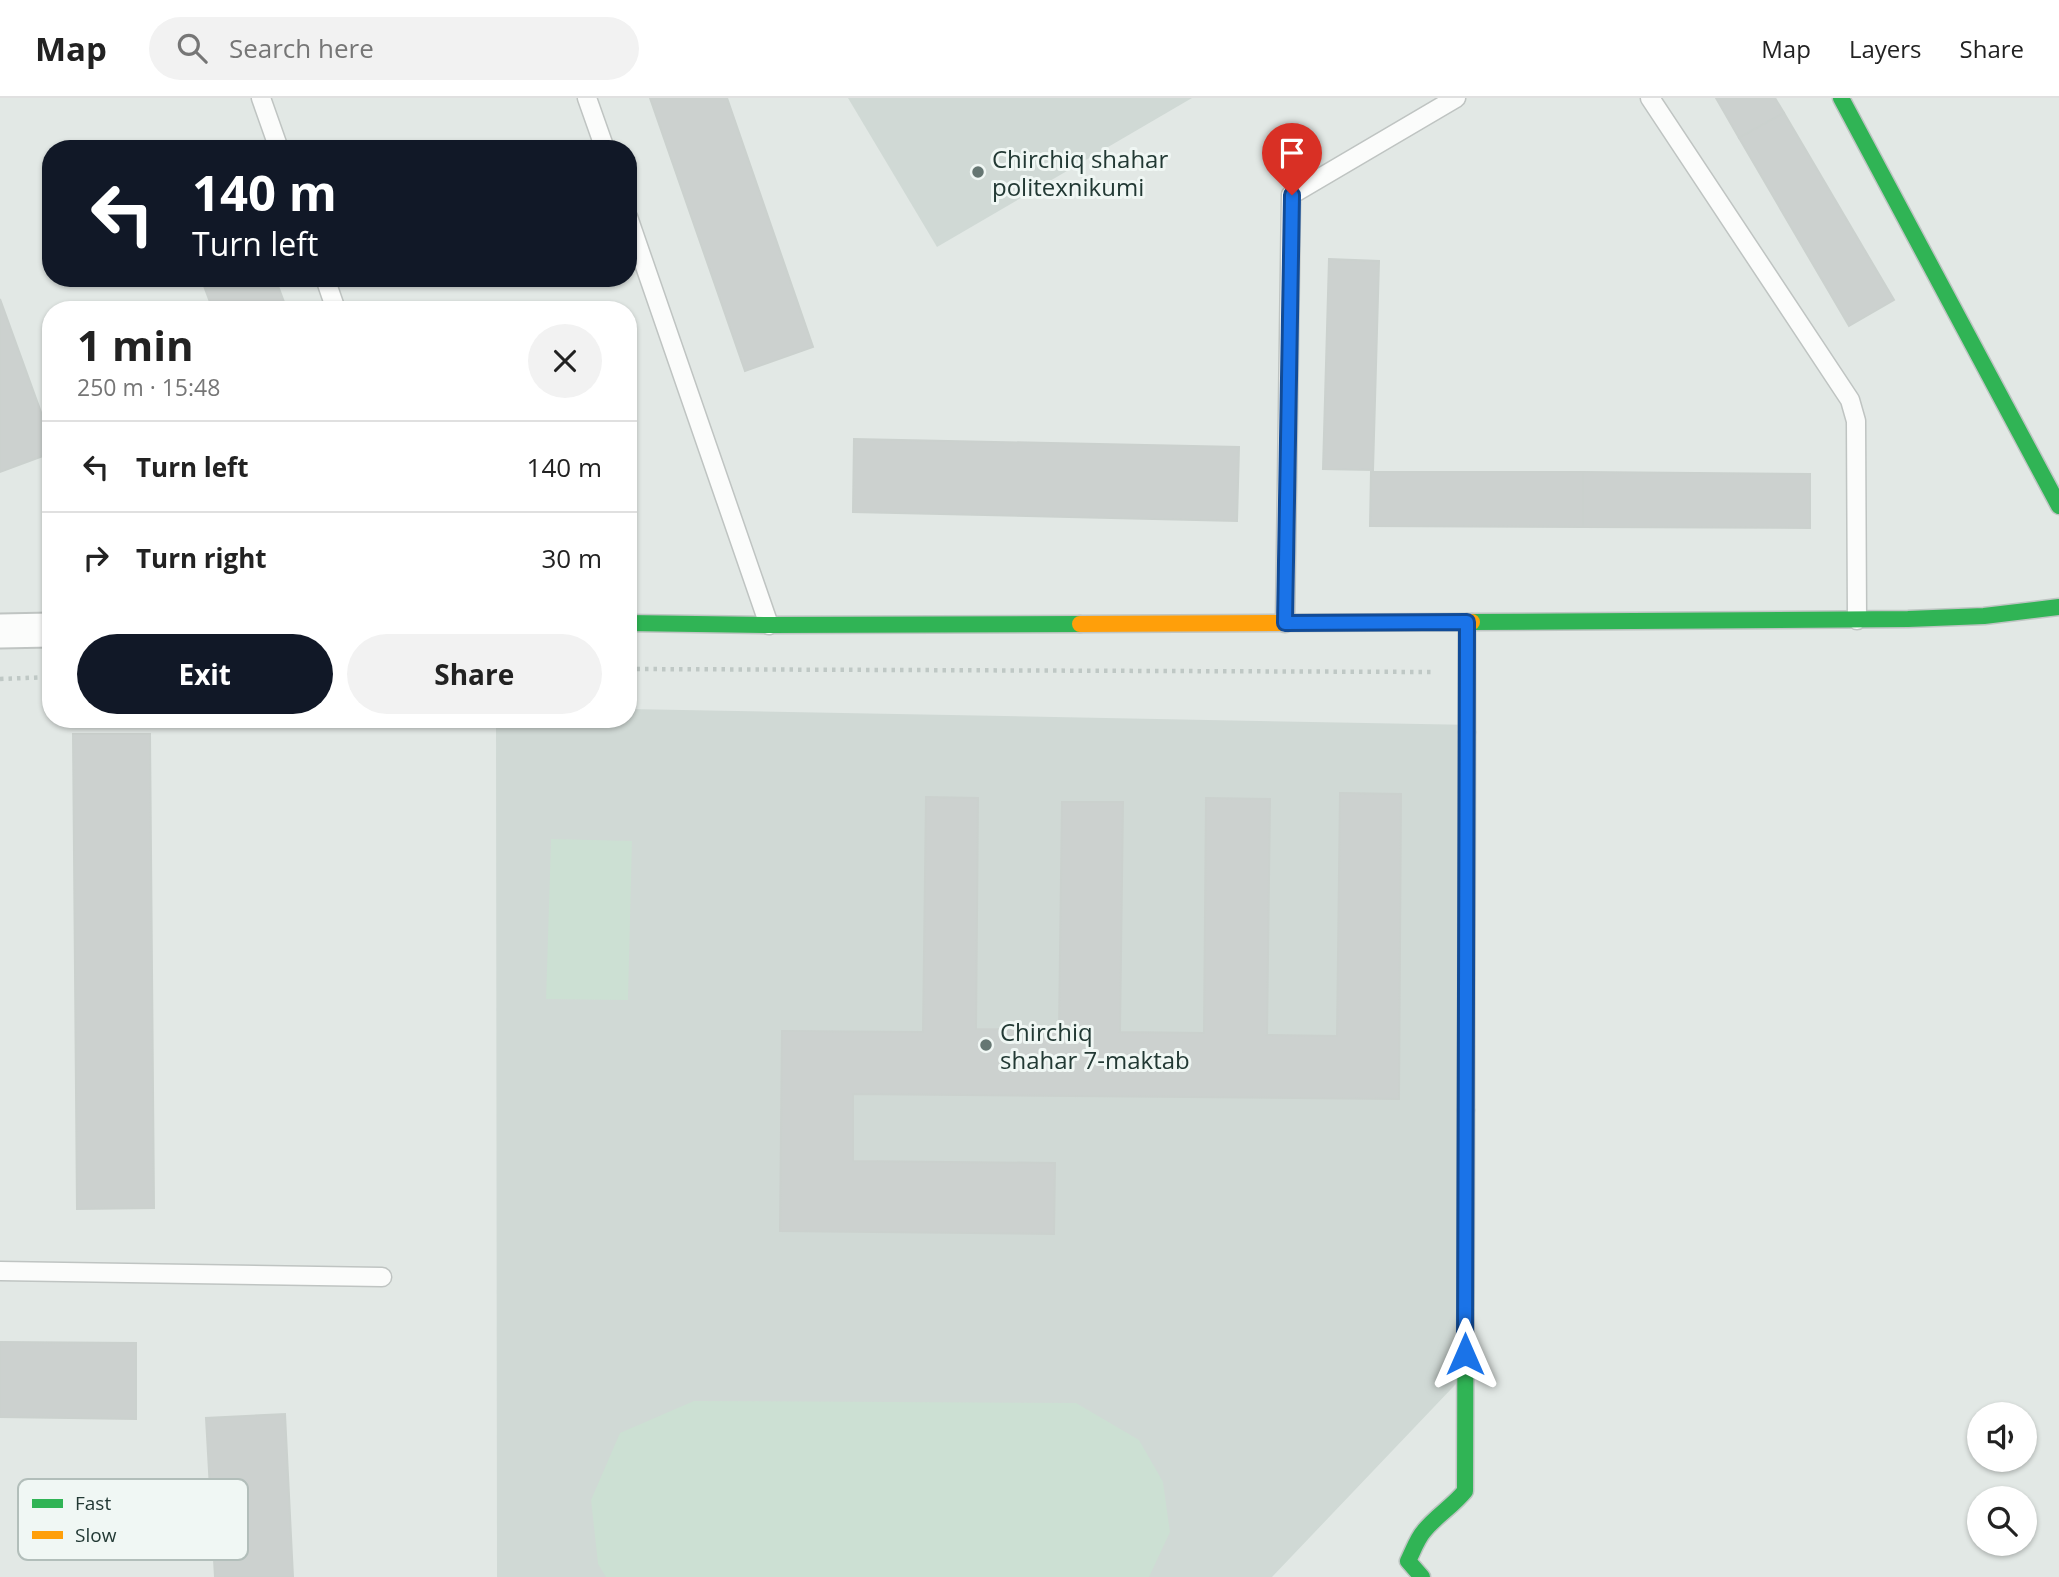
<!DOCTYPE html>
<html lang="en">
<head>
<meta charset="utf-8">
<style>
  :root { --surface:#fff; --page:#f2f2f2; --text:#222; --muted:#767676; --line:#e0e0e0; --accent:#111827 }
  body { margin:0; font-family:"Open Sans",sans-serif; background:var(--page); color:var(--text); height:100vh; display:flex; flex-direction:column; font-size:26px; white-space:nowrap }
  * { box-sizing:border-box; margin:0 }
  p { font-size:23px; color:var(--muted) }
  .icon { flex:none; width:38px; height:38px; fill:none; stroke:currentColor; stroke-width:2; stroke-linecap:round; stroke-linejoin:round }
  .map { position:relative; flex:1; overflow:hidden }
  .sheet { position:absolute; left:42px; top:203px; width:595px; height:427px; display:flex; flex-direction:column; background:var(--surface); border-radius:28px; box-shadow:0 2px 5px #0004 }
  .sheet>* { flex:none }
  .guide { position:absolute; left:42px; top:42px; width:595px; height:147px; border-radius:28px; box-shadow:0 2px 5px #0004; background:#111827; color:#fff; overflow:hidden }
  .tools { position:absolute; left:1967px; top:1304px; display:grid; gap:14px }
  .tools a { display:grid; place-items:center; width:70px; height:70px; border-radius:50%; background:var(--surface); box-shadow:0 2px 5px #0004; font-size:35px }
  .pin { position:absolute; display:grid; place-items:center; width:60px; height:60px; color:#fff; margin:-72px -30px; border-radius:50% 50% 50% 0; rotate:-45deg; box-shadow:0 0 7px #0007 }
  .pin .icon { rotate:45deg }
  .me { position:absolute; width:77px; margin:-38px; rotate:0deg; stroke-linejoin:round; filter:drop-shadow(0 0 5px #0008) }
  .turn { display:flex; align-items:center; gap:24px; height:147px; padding:0 35px; font-size:32px }
  .turn .icon { width:91px; height:91px; stroke-width:2.5 }
  .turn b { display:block; font-size:49px; line-height:60px }
  .round { display:grid; place-items:center; flex:none; width:74px; height:74px; border-radius:37px; background:var(--page) }
  .summary { display:flex; align-items:center; justify-content:space-between; height:119px; padding:0 35px }
  h1 { font-size:42px; font-weight:700; line-height:52px }
  .cta { display:flex; gap:14px; margin-top:auto; padding:14px 35px }
  .cta a { flex:1; height:80px; border-radius:42px; background:var(--accent); color:#fff; font-size:28px; font-weight:700; line-height:80px; text-align:center }
  .cta a+a { background:var(--page); color:var(--text) }
  ul { padding:0; list-style:none }
  li { display:flex; align-items:center; gap:21px; height:91px; padding:0 35px; border-top:2px solid var(--line) }
  li div { flex:1 }
  li b { display:block; font-size:26px }
  li em { font-style:normal }
  header { display:flex; align-items:center; gap:42px; box-sizing:border-box; height:98px; padding:0 35px; background:var(--surface); border-bottom:2px solid var(--line) }
  header strong { font-size:33px }
  nav { display:flex; gap:38px; margin-inline-start:auto; font-size:24px }
  .search { width:490px; height:63px; background:var(--page); display:flex; align-items:center; gap:18px; box-sizing:border-box; padding:0 24px; border-radius:38px; color:var(--muted); font-size:26px }
  .map>svg:first-child { display:block }
</style>
</head>
<body>
<header>
<strong>Map</strong>
<div class="search"><svg class="icon" aria-label="search" viewBox="0 0 24 24"><circle cx="10" cy="10" r="6"/><path d="M15 15l6 6"/></svg>Search here</div>
<nav><a>Map</a><a>Layers</a><a>Share</a></nav>
</header>
<div class="map">
<svg width="2059" height="1479" viewBox="0 0 2059 1479">
  <rect width="100%" height="100%" fill="#e2e8e5"/>
  <g fill="#d0d9d5">
    <polygon points="848,0 1192,0 937,149"/>
    <polygon points="628,611 1475,627 1474,1267 1272,1479 497,1479 496,621 628,621"/>
  </g>
  <g fill="#cce0d3">
    <polygon points="551,741 632,743 628,902 546,901"/>
    <polygon points="694,1303 1076,1305 1139,1342 1163,1384 1170,1434 1149,1479 606,1479 598,1466 591,1402 620,1335"/>
  </g>
  <g fill="#ccd1cf" stroke="#cbd1ce" stroke-width="2">
    <polygon points="650,0 727,0 813,249 745,273"/>
    <polygon points="1716,0 1775,0 1784,15 1739,40"/>
    <polygon points="1784,15 1894,202 1849,228 1739,40"/>
    <polygon points="1329,161 1379,163 1373,372 1323,371"/>
    <polygon points="201,180 275,180 287,212 213,212"/>
    <polygon points="0,201 51,342 51,355 0,374"/>
    <polygon points="854,341 1239,349 1237,423 853,414"/>
    <polygon points="1371,374 1583,374 1583,429 1370,428"/>
    <polygon points="1583,374 1810,376 1810,430 1583,429"/>
    <polygon points="73,636 150,636 154,1110 77,1111"/>
    <polygon points="1340,695 1401,696 1399,1001 853,996 853,1063 1055,1065 1054,1136 780,1133 782,933 923,934 926,699 978,700 976,931 1059,932 1062,704 1123,704 1120,934 1204,935 1206,700 1270,701 1267,937 1337,938"/>
    <polygon points="0,1244 136,1245 136,1321 0,1319"/>
    <polygon points="285,1316 293,1479 215,1479 206,1320"/>
  </g>
  <g fill="none" stroke-linecap="round" stroke-linejoin="round">
    <g stroke="#bfc4c2" stroke-width="21">
      <g id="lane">
        <polyline points="261,0 279,51"/>
        <polyline points="587,0 605,51"/>
        <polyline points="1650,0 1850,302 1856,323 1857,522"/>
        <polyline points="628,119 769,527"/>
        <polyline points="325,180 336,212"/>
        <polyline points="1285,525 1291,97 1456,0"/>
        <polyline points="0,1173 382,1179"/>
      </g>
    </g>
    <g stroke="#bfc4c2" stroke-width="37">
      <polyline id="street" points="0,533 51,532"/>
    </g>
    <g stroke="#bfc5c3" stroke-width="19">
      <g id="fast">
        <polyline points="1841,0 2059,408"/>
        <polyline points="1472,524 1908,521 1984,518 2059,509"/>
        <polyline points="628,525 769,527 1080,526"/>
        <polyline points="1467,634 1467,524"/>
        <path d="M1422,1479L1408,1463C1413,1453 1417,1441 1424,1433C1436,1418 1453,1408 1465,1393L1466,1012"/>
      </g>
    </g>
    <g stroke="#bfc5c3" stroke-width="19">
      <g id="slow">
        <polyline points="1080,526 1472,524"/>
        <polyline points="1466,1012 1467,634"/>
      </g>
    </g>
    <g stroke="#bfc8c5" stroke-width="4.5" stroke-dasharray="3.5 5" stroke-linecap="butt">
      <polyline points="628,571 1432,574"/>
      <polyline points="0,581 51,579"/>
    </g>
    <use href="#lane" stroke="#fbfcfb" stroke-width="18"/>
    <use href="#street" stroke="#fbfcfb" stroke-width="33"/>
    <use href="#fast" stroke="#30b455" stroke-width="16"/>
    <use href="#slow" stroke="#ff9f0a" stroke-width="16"/>
  </g>
  <g fill="none" stroke-linecap="round" stroke-linejoin="round">
    <g stroke="#114b97" stroke-width="18">
      <polyline id="route" points="1292,97 1285,525 1467,524 1465,1256"/>
    </g>
    <use href="#route" stroke="#1a73e8" stroke-width="12"/>
  </g>
  <g fill="#657672" stroke="#f0f7f4" stroke-width="2.5">
    <circle cx="978" cy="74" r="7"/>
    <circle cx="986" cy="947" r="7"/>
  </g>
  <g text-anchor="middle" dominant-baseline="central" stroke-width="6" stroke-linejoin="round" paint-order="stroke">
    <g font-size="24" fill="#223934" stroke="#f0f7f4" text-anchor="start">
      <text x="992" y="60">Chirchiq shahar<tspan x="992" dy="28">politexnikumi</tspan></text>
      <text x="1000" y="933">Chirchiq<tspan x="1000" dy="28">shahar 7-maktab</tspan></text>
    </g>
  </g>
  <rect x="18" y="1381" width="230" height="81" rx="10" fill="#f0f7f4" stroke="#b2beba" stroke-width="2"/>
  <rect x="32" y="1401" width="31" height="9" fill="#30b455"/>
  <rect x="32" y="1433" width="31" height="8" fill="#ff9f0a"/>
  <g font-size="19" fill="#223934">
    <text x="75" y="1412">Fast</text>
    <text x="75" y="1444">Slow</text>
  </g>
</svg>
<div class="tools">
<a><svg class="icon" aria-label="sound" viewBox="0 0 24 24"><path d="M4 9h4l5-4v14l-5-4H4zM17 9q2 3 0 6"/></svg></a>
<a><svg class="icon" aria-label="search" viewBox="0 0 24 24"><circle cx="10" cy="10" r="6"/><path d="M15 15l6 6"/></svg></a>
</div>
<div class="pin" style="left:1292px;top:97px;background:#d93025"><svg class="icon" aria-label="arrive" viewBox="0 0 24 24"><path d="M6 21V4h12l-3 4 3 4H6"/></svg></div>
<svg class="me" style="left:1465px;top:1256px" viewBox="-20 -20 40 40"><path d="M0-17L14 15 0 8-14 15z" fill="#1a73e8" stroke="#fff" stroke-width="4"/></svg>
<div class="guide">
<div class="turn"><svg class="icon" aria-label="left" viewBox="0 0 24 24"><path d="M17 20v-9H6M10 6l-5 5 5 5"/></svg><div><b>140 m</b>Turn left</div></div>
</div>
<section class="sheet">
<div class="summary"><div><h1>1 min</h1><p>250 m · 15:48</p></div><a class="round"><svg class="icon" aria-label="close" viewBox="0 0 24 24"><path d="M6 6l12 12M18 6L6 18"/></svg></a></div>
<ul>
<li><svg class="icon" aria-label="left" viewBox="0 0 24 24"><path d="M17 20v-9H6M10 6l-5 5 5 5"/></svg><div><b>Turn left</b></div><em>140 m</em></li>
<li><svg class="icon" aria-label="right" viewBox="0 0 24 24"><path d="M7 20v-9h11M14 6l5 5-5 5"/></svg><div><b>Turn right</b></div><em>30 m</em></li>
</ul>
<div class="cta"><a>Exit</a><a>Share</a></div>
</section>
</div>
</body>
</html>
